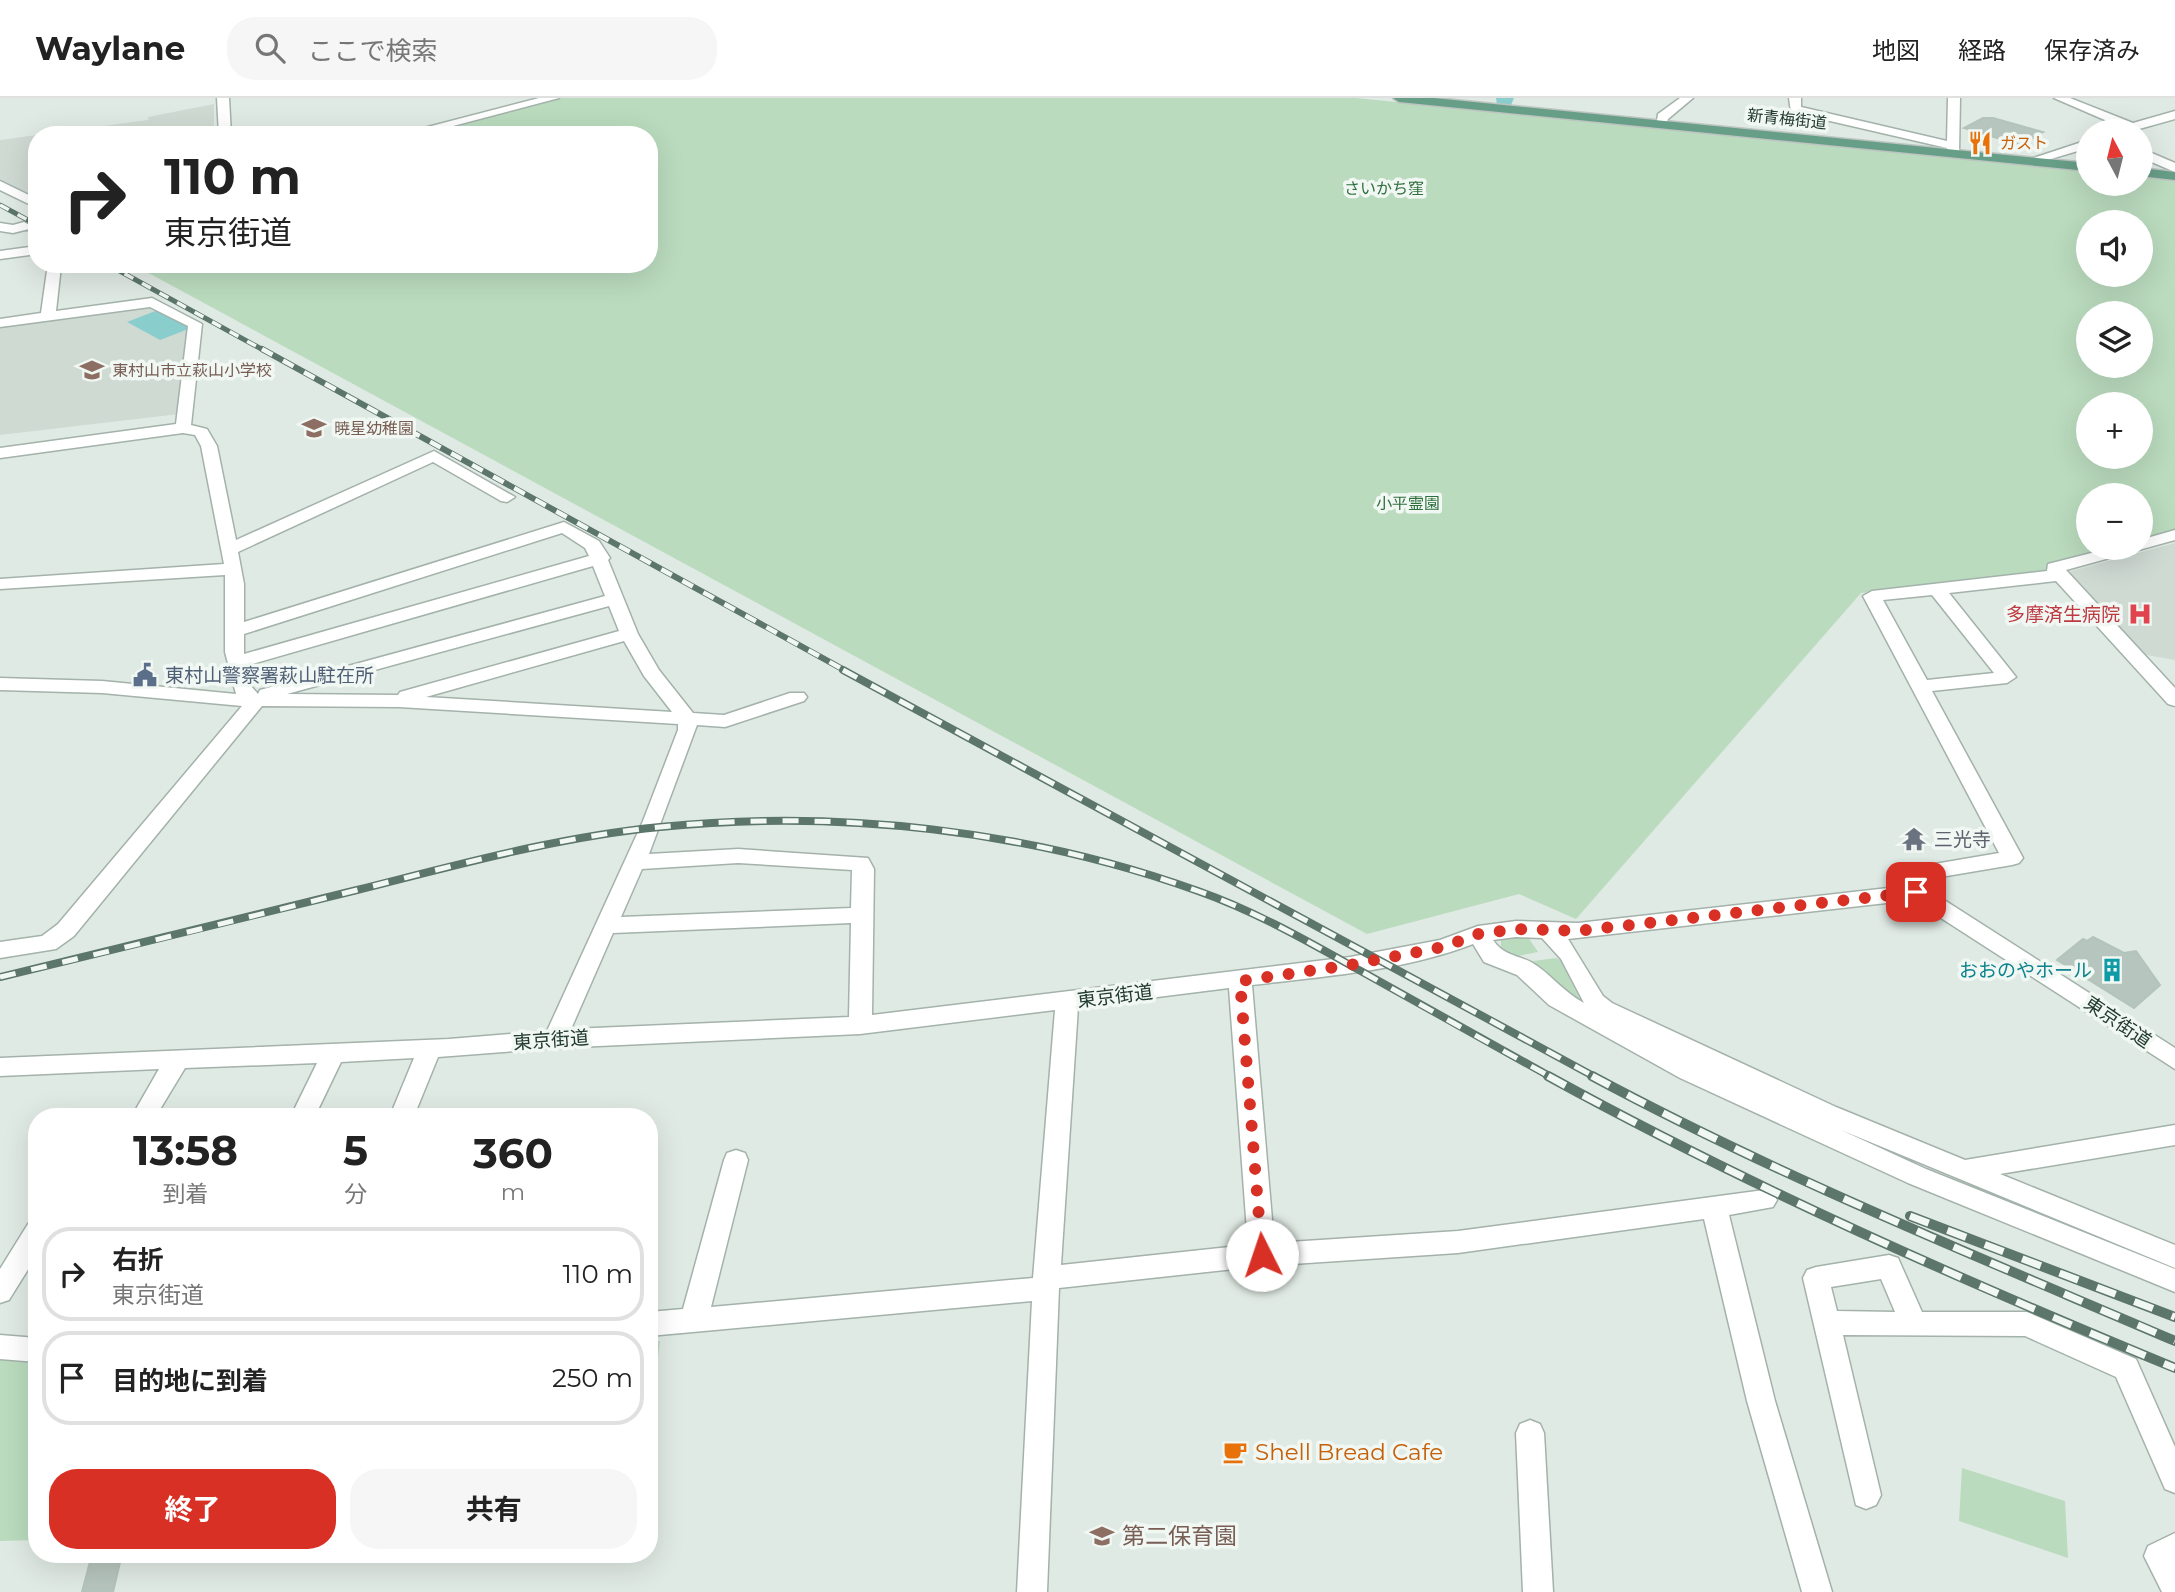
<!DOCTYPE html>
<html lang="ja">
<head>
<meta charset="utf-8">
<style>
  :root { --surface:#fff; --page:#f6f6f6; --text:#222; --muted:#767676; --line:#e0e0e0; --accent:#d93025 }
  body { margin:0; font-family:Montserrat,"Noto Sans JP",sans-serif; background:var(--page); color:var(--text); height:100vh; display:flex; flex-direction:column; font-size:26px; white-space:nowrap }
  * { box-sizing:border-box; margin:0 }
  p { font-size:23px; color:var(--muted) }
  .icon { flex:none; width:38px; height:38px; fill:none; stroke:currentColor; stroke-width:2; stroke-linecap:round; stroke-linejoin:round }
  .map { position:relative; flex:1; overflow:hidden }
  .sheet { position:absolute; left:28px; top:1010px; width:630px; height:455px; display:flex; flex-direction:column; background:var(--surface); border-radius:28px; box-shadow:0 7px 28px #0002 }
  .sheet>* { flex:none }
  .banner { position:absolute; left:28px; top:28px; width:630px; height:147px; border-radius:28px; box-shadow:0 7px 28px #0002; background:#fff; color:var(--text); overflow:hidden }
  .needle { width:46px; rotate:353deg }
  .buttons { position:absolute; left:2076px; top:21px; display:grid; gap:14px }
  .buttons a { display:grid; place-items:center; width:77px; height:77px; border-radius:50%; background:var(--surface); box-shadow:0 7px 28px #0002; font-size:35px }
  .pin { position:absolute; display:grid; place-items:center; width:60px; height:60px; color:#fff; margin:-30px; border-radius:14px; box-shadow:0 4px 10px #0006 }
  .me { position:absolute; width:77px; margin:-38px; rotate:356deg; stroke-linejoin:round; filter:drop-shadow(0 0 5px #0008) }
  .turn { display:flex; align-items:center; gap:24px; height:147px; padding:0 21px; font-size:32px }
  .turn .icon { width:91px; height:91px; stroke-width:2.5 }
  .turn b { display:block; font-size:49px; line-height:60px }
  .eta { display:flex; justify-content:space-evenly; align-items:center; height:119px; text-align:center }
  .eta b { font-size:42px; font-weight:700; line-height:49px }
  .primary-button { display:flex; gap:14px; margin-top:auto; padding:14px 21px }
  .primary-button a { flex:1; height:80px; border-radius:28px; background:var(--accent); color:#fff; font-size:28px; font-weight:700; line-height:80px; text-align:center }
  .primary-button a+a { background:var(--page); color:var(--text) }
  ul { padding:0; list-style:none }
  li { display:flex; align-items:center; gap:21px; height:94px; margin:0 14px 10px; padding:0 7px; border:4px solid var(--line); border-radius:28px }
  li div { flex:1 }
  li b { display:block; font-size:26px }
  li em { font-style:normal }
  header { display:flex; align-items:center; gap:42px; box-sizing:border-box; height:98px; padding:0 35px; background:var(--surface); border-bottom:2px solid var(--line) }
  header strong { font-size:33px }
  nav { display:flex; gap:38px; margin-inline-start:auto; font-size:24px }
  .search { width:490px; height:63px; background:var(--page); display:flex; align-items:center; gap:18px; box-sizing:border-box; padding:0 24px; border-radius:28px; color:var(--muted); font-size:26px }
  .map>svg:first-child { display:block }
</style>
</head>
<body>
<header>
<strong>Waylane</strong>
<div class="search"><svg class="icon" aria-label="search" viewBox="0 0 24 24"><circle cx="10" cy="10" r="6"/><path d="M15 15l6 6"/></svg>ここで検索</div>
<nav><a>地図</a><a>経路</a><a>保存済み</a></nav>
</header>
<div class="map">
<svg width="2175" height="1494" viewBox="0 0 2175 1494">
  <rect width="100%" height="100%" fill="#e0eae4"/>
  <g fill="#cfdad3">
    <polygon points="214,6 214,37 37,37 37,103 0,85 0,42 148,22 148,19"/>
    <polygon points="149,206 191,227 179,316 0,337 0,227"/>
    <polygon points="2175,445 2175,562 2141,556 2070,477 2071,473"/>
  </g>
  <g fill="#badbbe" fill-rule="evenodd">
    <path d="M558,0H1356L2088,73V86H2140V78L2175,81V433L2140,443V397H2088V450H2115L2048,468L2052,477L1861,495L1576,821L1519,796L1367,836L132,166H649V37H407ZM2088,124H2140V177H2088ZM2088,215H2140V268H2088ZM2088,306H2140V359H2088Z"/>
    <polygon points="1501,839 1528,839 1538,854 1513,859 1501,852"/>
    <polygon points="1556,860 1560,862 1582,905 1577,905 1533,863"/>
    <polygon points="660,1243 649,1336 649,1244"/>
    <polygon points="0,1260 37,1263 37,1442 0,1443"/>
    <polygon points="1962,1370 2065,1403 2068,1460 1959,1423"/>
  </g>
  <polygon fill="#8acdcd" points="158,212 191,230 160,242 127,224"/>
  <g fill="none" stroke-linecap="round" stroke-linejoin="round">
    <polygon fill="#8acdcd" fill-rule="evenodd" points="1496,0 1514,0 1511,7 1497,7"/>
  </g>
  <g fill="#b6c5bd" stroke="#b3c4ba" stroke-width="2">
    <polygon points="1983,20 1993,20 2043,34 2020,47 1964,30"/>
    <polygon points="2093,839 2124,855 2136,853 2160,887 2134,910 2057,862 2083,841 2087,843"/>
    <polygon points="92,1456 122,1456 113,1494 82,1494"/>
  </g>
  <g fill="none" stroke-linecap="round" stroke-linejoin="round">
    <polyline stroke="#bac7c0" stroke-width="13" stroke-dasharray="13 7" stroke-linecap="butt" points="24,128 37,125"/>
    <g stroke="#a3b2aa" stroke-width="3">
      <g id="minor">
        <polygon points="217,0 229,0 231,37 219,37"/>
        <polygon points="539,0 559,0 419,37 397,37"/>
        <polygon points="1680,0 1693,0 1668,21 1664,29 1656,29 1658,16"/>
        <polygon points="1789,0 1801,0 1801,9 1947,43 1948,0 1960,0 1959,55 1953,59 1949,58 1947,50 1791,14"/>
        <polygon points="2054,0 2070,0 2133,25 2175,13 2175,21 2132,33 2114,33 2121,29"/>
        <polygon points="2088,42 2088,50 2030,67 2024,63"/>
        <polygon points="2140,50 2175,65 2175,74 2140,59"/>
        <polygon points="0,83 37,101 37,110 0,92"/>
        <polygon points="24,124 31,128 29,131 13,135 0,133 0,125 13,127"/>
        <polygon points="37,148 37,156 0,161 0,153"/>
        <path d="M48,166L61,168L56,213L152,200L202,226L191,327L207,331L217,348L236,442L434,353L515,399L507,404L501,403L433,364L238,454L244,486V524L564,424L599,443L610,460L608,462L638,536L659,572L693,615L724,617L790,595H804L807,599L804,603L725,629L697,627L649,756L738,751L868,760L874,771L872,917L1350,859L1440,842L1478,828L1516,823L1578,825L1906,788L1911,770L1999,755L1863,498L1872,493L2047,473L2048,466L2111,450H2140V442L2175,432V442L2066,472L2175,590V608L2168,606L2056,483L1949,495L2016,579L2007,585L1932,593L2023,760L2019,765L2012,767L1929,781L1927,791L2175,950V971L1913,802L1568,841L1603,898L1612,905L1836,1009L1965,1062L2175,1027V1047L2000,1076L2175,1147V1170L1841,1032L1926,1071L2175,1171V1194L1908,1085L1680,980L1549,907L1517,877L1484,864L1473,846C1403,873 1325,878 1252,887L1274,1145L1458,1133L1764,1092L1773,1095L1777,1102L1773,1109L1729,1117L1775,1303L1832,1494H1802L1747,1303L1704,1121L1458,1155L1262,1168L1059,1190L1047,1494H1017L1032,1203L649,1238V1214L683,1211L724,1062L727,1055L736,1052L745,1055L748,1062L711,1209L1033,1180L1055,912L860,936L555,950L438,959L414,1018H390L414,960L341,964L315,1018H291L317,965L185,970L156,1018H132L159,971L0,978V960L449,941L547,933L643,723L678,632V626L399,609L262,608L74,838L56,851L0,860V844L42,838L58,826L242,608L102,595L0,592V580L102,583L236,596L225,554V477L0,491V481L224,466L201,348L195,337L183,335L0,360V350L176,326L188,228L150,209L0,229V221L41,215ZM562,435L585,450L589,458L244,556V536ZM593,468L605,498L260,592L258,596L250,587L245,568ZM1932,497L1994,575L1927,582L1883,502ZM609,508L619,533L400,594L398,597L287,596ZM624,543L644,578L672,614L426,599ZM738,765L852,772L851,810L621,819L642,771ZM851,825L849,919L571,931L613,835ZM1516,839L1542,840L1561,861L1584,905C1563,894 1549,874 1531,864C1516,857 1503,857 1493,842ZM1229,890L1248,1147L1061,1167L1078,909Z"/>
        <polygon points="37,1123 37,1157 9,1202 0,1205 0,1171 28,1126"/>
        <path d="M1889,1157L1898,1160L1922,1214H2027L2136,1261L2175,1349V1395L2165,1391L2116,1279L2025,1238L1843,1237L1881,1397L1876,1407L1866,1411L1856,1407L1803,1180L1807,1172L1816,1169ZM1881,1181L1895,1214L1837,1213L1831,1189Z"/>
        <polygon points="0,1237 37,1240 37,1264 0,1261"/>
        <polygon points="1530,1322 1540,1326 1544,1335 1553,1494 1523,1494 1516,1335 1520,1326"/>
        <polygon points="2175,1435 2175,1494 2162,1494 2144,1458 2148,1448"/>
      </g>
    </g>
    <g stroke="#bdc4c1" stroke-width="3">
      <g id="major">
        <polygon points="1393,0 1434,0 2088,65 2088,73 1399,4"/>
        <polygon points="2140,70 2175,74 2175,82 2140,78"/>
      </g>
    </g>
    <use href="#minor" fill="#fff" fill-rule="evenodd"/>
    <use href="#major" fill="#679e87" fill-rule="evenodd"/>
    <g stroke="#5c766b" stroke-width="5">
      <g id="rail-far3">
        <polyline points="0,107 37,127"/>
        <polyline points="107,166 265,253"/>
      </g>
    </g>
    <g stroke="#5c766b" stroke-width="6">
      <polyline id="rail-far2" points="262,251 846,573"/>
    </g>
    <g stroke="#5c766b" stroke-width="8">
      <g id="rail-far1">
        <polyline points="843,572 1595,979"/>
        <path d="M0,879C119,851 238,822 357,792C457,767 557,739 660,729C839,711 1028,732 1198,793C1255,813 1307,843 1359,872C1423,908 1487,944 1551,979"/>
      </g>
    </g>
    <g stroke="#5c766b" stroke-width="10">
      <g id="rail">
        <path d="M1548,978C1750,1089 1961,1182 2175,1270"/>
        <path d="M1592,978C1780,1079 1979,1159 2175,1243"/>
        <polyline points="1910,1118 2175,1219"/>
      </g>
    </g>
    <use href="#rail-far3" stroke="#f1f7f3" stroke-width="3.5" stroke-dasharray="10" stroke-linecap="butt"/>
    <use href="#rail-far2" stroke="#f1f7f3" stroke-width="4.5" stroke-dasharray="12" stroke-linecap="butt"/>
    <use href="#rail-far1" stroke="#f1f7f3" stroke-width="5" stroke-dasharray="16" stroke-linecap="butt"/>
    <use href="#rail" stroke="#f1f7f3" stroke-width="7" stroke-dasharray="20" stroke-linecap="butt"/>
  </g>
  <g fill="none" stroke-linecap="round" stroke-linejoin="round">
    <polyline stroke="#d93025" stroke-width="12" stroke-dasharray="0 21.6" points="1262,1157 1240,883 1350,867 1443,849 1478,836 1516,831 1578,833 1916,794"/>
  </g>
  <defs>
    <g id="restaurant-bare" transform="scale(1.89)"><path d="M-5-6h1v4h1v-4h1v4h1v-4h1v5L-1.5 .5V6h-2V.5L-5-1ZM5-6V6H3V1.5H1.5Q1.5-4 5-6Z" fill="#e8710a" stroke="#f1f7f3" stroke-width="2.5" paint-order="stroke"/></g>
    <g id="school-bare" transform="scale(1.89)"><path d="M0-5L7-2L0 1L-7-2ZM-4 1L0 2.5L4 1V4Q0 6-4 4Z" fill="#8d6e63" stroke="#f1f7f3" stroke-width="2.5" paint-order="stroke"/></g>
    <g id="hospital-bare" transform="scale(1.89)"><path d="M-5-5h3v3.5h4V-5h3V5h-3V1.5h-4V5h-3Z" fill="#e0444e" stroke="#f1f7f3" stroke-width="2.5" paint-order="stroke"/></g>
    <g id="civic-bare" transform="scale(1.89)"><path d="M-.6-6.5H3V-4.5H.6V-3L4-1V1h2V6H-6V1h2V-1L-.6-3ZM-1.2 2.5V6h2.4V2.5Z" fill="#5c6f8a" stroke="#f1f7f3" stroke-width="2.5" paint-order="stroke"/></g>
    <g id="temple-bare" transform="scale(1.89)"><path d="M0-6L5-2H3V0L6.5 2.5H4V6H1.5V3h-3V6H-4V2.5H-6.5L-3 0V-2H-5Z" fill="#6b7280" stroke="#f1f7f3" stroke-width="2.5" paint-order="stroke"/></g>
    <g id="building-bare" transform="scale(1.89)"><path d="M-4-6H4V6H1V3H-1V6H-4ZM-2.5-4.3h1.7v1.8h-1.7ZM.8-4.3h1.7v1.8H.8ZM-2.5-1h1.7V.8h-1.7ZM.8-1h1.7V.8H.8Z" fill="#0f9aa8" stroke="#f1f7f3" stroke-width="2.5" paint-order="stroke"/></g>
    <g id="cafe-bare" transform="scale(1.89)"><path d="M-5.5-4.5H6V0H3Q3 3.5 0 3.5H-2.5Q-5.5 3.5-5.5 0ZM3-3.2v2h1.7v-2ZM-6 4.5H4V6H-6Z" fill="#e8710a" stroke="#f1f7f3" stroke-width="2.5" paint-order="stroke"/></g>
  </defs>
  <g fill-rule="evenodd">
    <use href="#restaurant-bare" x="1980" y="45"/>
    <use href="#school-bare" x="92" y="272"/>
    <use href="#school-bare" x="314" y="330"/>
    <use href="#hospital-bare" x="2140" y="516"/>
    <use href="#civic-bare" x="145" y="577"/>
    <use href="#temple-bare" x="1914" y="741"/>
    <use href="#building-bare" x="2112" y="872"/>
    <use href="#cafe-bare" x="1235" y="1354"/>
    <use href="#school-bare" x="1102" y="1438"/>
  </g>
  <g text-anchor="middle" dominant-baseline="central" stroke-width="7" stroke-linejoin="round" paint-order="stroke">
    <g font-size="16" fill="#223a30" stroke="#f1f7f3">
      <text transform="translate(1787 21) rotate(6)">新青梅街道</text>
    </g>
    <g font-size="16" fill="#c56008" stroke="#f1f7f3" text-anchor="start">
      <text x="2000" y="45">ガスト</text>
    </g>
    <g font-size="16" fill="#2e6f3d" stroke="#f1f7f3">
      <text x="1384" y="90">さいかち窪</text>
      <text x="1408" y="405">小平霊園</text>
    </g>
    <g font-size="16" fill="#785e54" stroke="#f1f7f3" text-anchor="start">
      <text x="112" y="272">東村山市立萩山小学校</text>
      <text x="334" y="330">暁星幼稚園</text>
    </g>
    <g font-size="19" fill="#be3a42" stroke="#f1f7f3" text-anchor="end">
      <text x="2120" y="516">多摩済生病院</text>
    </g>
    <g font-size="19" fill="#4e5e75" stroke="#f1f7f3" text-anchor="start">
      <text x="165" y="577">東村山警察署萩山駐在所</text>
    </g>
    <g font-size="19" fill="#5b616d" stroke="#f1f7f3" text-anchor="start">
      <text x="1934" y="741">三光寺</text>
    </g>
    <g font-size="19" fill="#0d838f" stroke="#f1f7f3" text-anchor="end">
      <text x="2092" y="872">おおのやホール</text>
    </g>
    <g font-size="19" fill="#223a30" stroke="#f1f7f3">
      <text transform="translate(1115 898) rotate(-7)">東京街道</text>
      <text transform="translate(2118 924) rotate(34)">東京街道</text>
      <text transform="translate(551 942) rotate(-4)">東京街道</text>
    </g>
    <g font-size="23" fill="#c56008" stroke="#f1f7f3" text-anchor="start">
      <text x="1255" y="1354">Shell Bread Cafe</text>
    </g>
    <g font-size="23" fill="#785e54" stroke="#f1f7f3" text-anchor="start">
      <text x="1122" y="1438">第二保育園</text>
    </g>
  </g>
</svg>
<div class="buttons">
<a><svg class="needle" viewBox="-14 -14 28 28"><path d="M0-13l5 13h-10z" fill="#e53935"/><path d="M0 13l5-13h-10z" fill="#767676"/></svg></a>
<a><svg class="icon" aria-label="sound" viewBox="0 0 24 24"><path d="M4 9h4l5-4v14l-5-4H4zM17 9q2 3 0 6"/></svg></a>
<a><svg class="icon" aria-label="layers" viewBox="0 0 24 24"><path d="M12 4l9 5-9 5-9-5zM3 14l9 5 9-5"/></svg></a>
<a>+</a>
<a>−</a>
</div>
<div class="pin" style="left:1916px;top:794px;background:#d93025"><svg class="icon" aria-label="arrive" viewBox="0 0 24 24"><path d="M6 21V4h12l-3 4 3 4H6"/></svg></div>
<svg class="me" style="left:1262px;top:1157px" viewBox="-20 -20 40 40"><circle r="19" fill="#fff"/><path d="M0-13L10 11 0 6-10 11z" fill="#d93025"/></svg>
<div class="banner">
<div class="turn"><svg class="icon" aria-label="right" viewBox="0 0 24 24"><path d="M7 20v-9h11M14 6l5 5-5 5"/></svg><div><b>110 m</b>東京街道</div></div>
</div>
<section class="sheet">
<div class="eta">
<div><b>13:58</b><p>到着</p></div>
<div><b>5</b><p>分</p></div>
<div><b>360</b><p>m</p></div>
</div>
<ul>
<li><svg class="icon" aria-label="right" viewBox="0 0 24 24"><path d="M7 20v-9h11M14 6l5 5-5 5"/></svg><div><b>右折</b><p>東京街道</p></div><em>110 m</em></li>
<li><svg class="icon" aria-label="arrive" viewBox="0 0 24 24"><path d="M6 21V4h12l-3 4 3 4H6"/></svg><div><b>目的地に到着</b></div><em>250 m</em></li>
</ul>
<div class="primary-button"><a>終了</a><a>共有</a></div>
</section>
</div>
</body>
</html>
